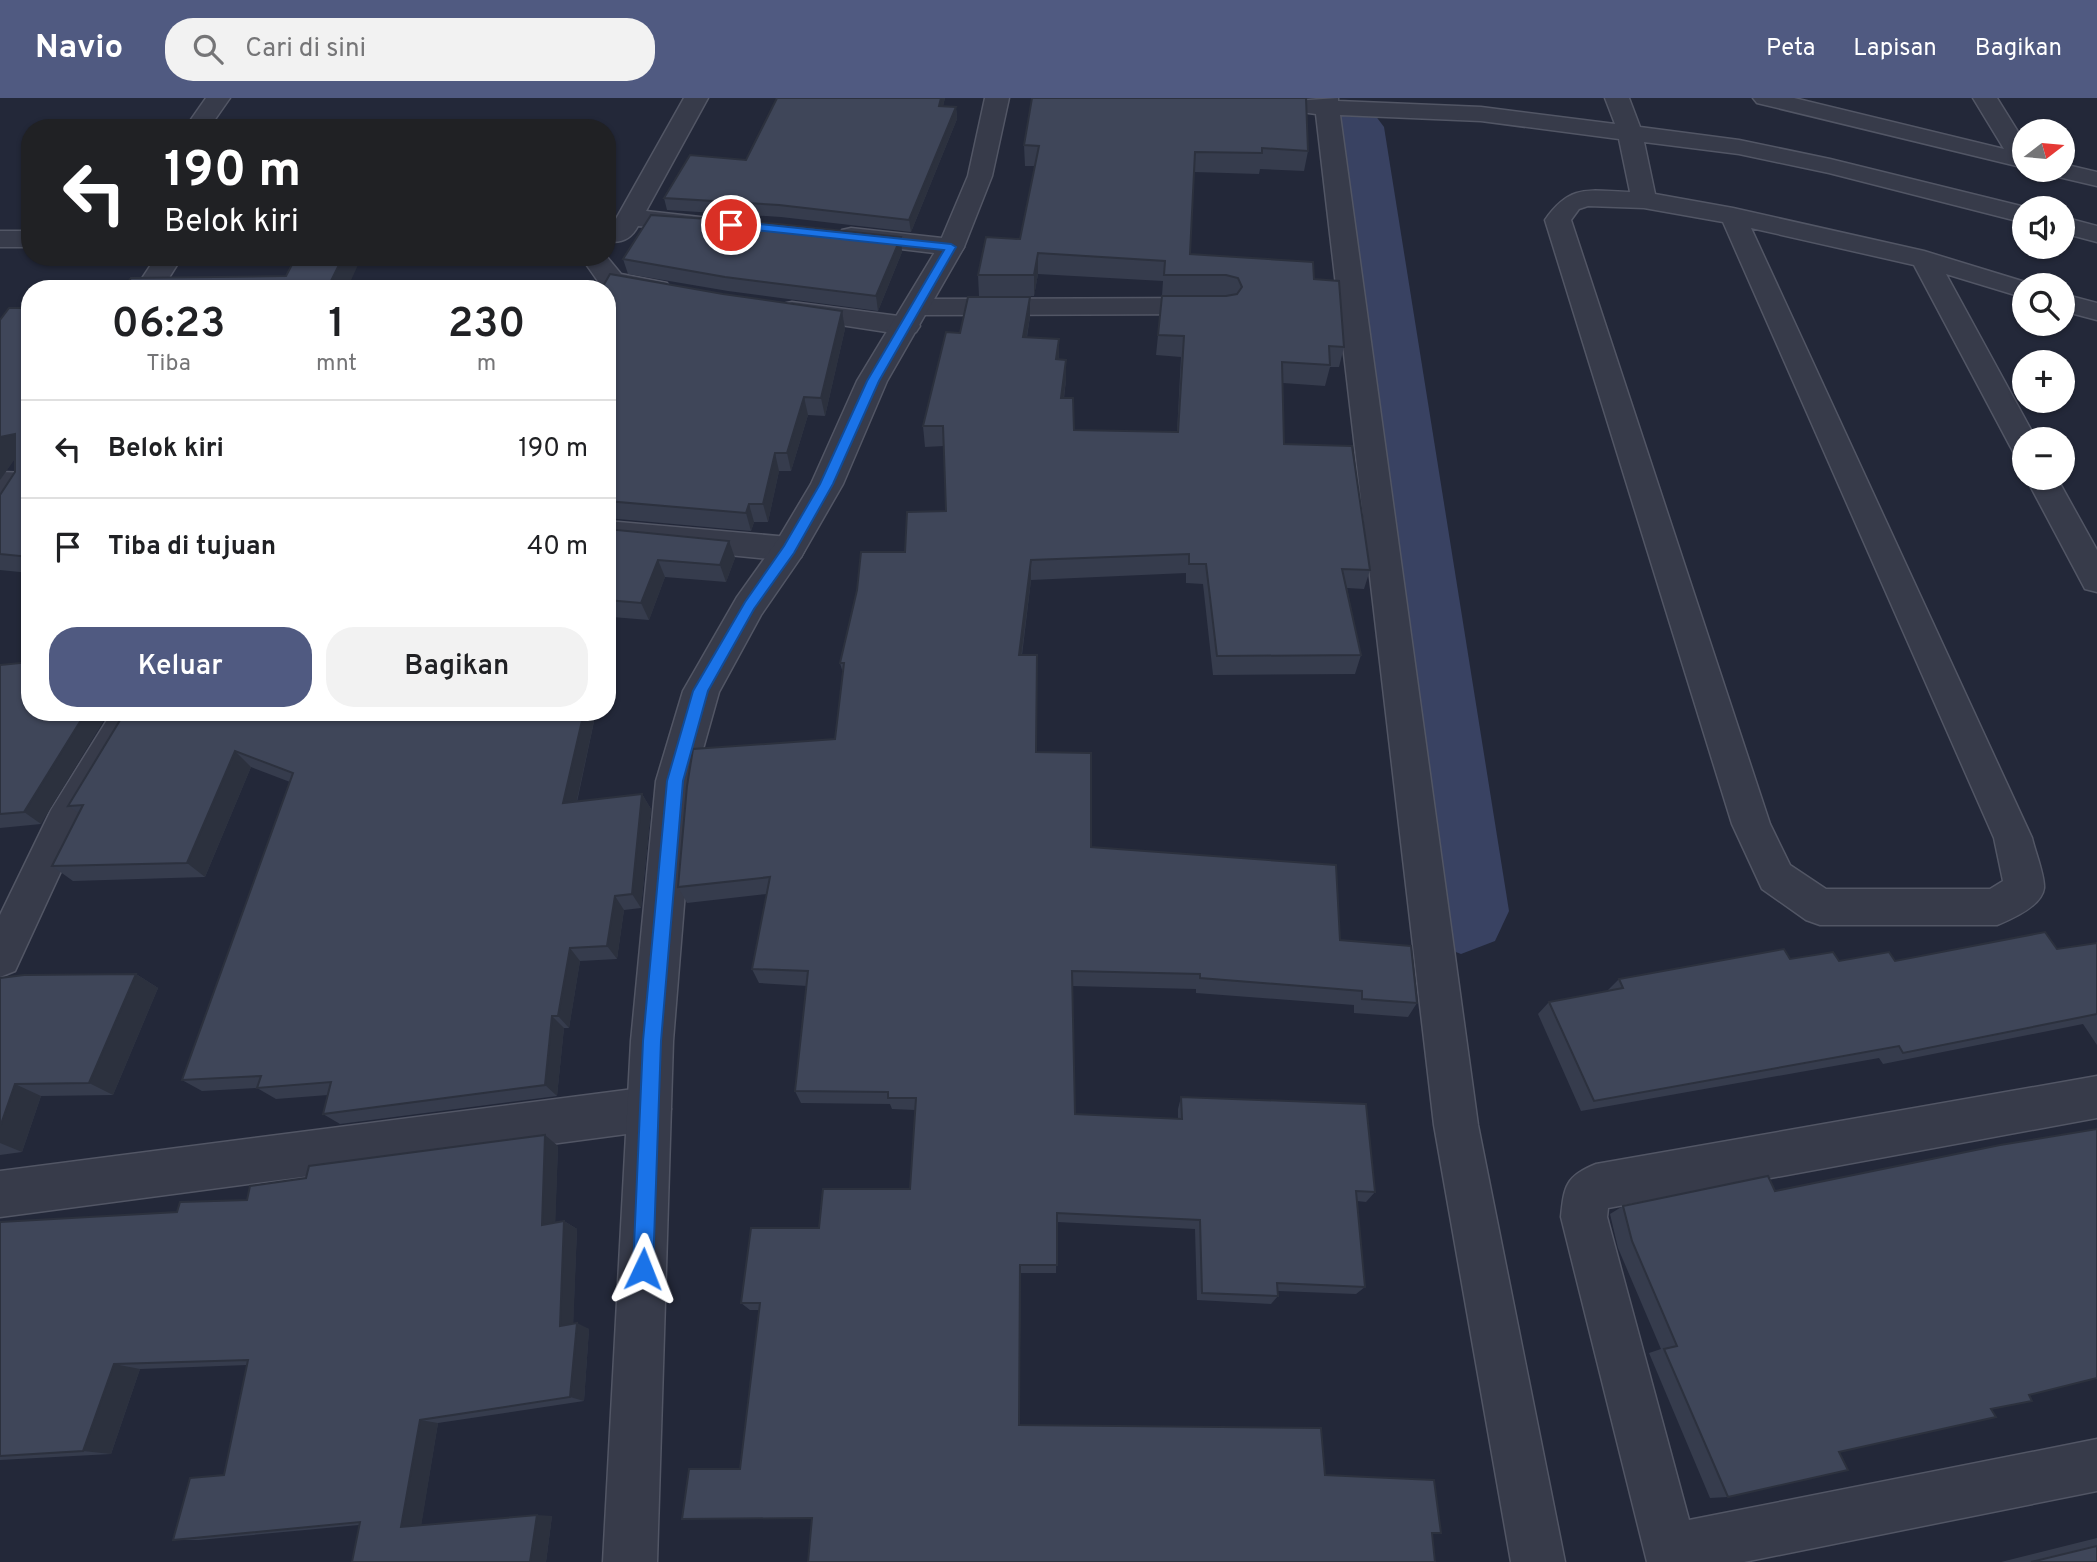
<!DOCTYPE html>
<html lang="id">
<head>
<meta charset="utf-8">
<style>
  :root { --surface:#fff; --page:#f2f2f2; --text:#202124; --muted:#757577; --line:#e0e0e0; --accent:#505a81 }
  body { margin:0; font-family:Overpass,sans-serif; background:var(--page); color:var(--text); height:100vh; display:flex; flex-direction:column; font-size:26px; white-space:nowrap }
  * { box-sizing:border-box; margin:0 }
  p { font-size:23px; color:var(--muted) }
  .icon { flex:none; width:38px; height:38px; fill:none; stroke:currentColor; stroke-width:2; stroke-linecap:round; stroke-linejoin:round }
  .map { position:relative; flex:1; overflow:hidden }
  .side { position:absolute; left:21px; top:182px; width:595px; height:441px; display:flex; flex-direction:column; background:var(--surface); border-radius:28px; box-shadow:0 2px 5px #0004 }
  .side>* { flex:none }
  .banner { position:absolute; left:21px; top:21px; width:595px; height:147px; border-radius:28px; box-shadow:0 2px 5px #0004; background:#202124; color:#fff; overflow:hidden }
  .needle { width:46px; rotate:74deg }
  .tools { position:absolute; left:2012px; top:21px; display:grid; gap:14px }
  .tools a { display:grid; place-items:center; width:63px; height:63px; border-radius:50%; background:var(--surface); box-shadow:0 2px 5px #0004; font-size:35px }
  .pin { position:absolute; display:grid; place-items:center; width:60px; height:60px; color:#fff; margin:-30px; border:4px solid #fff; border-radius:50%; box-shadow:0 2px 7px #0007 }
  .me { position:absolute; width:77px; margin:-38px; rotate:2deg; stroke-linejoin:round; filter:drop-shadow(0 0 5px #0008) }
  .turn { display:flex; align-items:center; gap:24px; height:147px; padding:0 28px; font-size:32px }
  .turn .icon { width:91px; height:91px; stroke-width:2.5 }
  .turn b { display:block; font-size:49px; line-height:60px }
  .eta { display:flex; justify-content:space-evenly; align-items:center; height:119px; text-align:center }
  .eta b { font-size:42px; font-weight:600; line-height:49px }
  .primary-button { display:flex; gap:14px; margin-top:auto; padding:14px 28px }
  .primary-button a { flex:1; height:80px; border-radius:28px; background:var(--accent); color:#fff; font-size:28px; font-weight:600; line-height:80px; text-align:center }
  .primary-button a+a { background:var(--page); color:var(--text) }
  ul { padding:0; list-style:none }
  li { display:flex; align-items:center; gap:21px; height:98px; padding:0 28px; border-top:2px solid var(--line) }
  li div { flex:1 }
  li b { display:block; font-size:26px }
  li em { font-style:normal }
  header { display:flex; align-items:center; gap:42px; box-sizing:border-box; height:98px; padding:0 35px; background:var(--accent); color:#fff }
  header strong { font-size:33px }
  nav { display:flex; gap:38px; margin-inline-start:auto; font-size:24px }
  .search { width:490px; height:63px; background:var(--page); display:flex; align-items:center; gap:18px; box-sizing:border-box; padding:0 24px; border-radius:28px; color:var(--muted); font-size:26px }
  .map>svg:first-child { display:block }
</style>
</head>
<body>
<header>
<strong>Navio</strong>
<div class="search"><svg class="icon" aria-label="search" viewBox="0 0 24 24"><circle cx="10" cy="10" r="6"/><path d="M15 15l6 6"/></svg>Cari di sini</div>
<nav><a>Peta</a><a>Lapisan</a><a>Bagikan</a></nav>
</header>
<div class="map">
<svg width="2097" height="1464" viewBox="0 0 2097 1464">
  <rect width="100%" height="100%" fill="#232839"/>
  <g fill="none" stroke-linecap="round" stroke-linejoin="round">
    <polygon fill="#394262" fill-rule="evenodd" points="1355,12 1375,17 1384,29 1509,813 1495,843 1461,856 1427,843 1413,813 1326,29 1335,17"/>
    <g stroke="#525665" stroke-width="3">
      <g id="minor">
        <polygon points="206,0 230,0 209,30 185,30"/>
        <path d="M684,0H708L646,113L709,120L713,125L709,130L700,133L638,128C631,141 621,146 607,143V131L612,128Z"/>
        <path d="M1338,0V3L1481,9L1615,26L1605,0H1629L1640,29L1739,42L1830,61L2029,110H2025V125L1829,75L1739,56L1644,44L1655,96L1733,110L1924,153L2035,187H2025V200L1946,176L2036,341H2025V358L2014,355L2010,348L1914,167L1751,130L2032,740C2035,753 2045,778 2044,790C2042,808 2012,821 1997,827H1820L1806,822L1762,791L1732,726L1545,122C1571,85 1589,93 1630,94L1619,41L1481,23L1340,17L1478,1027L1565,1464H1511L1434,1027L1316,16L1294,13L1290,8L1294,3ZM1588,108L1644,110L1723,124L1994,740L2003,783L1990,791H1826L1790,767L1770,726L1571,122L1579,111Z"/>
        <polygon points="1753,0 1794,0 2004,51 1973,0 1997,0 2025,45 2025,70 1757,5"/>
        <polygon points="2063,66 2097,74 2097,88 2050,77 2047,72 2063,72"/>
        <polygon points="2063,119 2097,128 2097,144 2063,135"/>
        <polygon points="851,130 951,141 960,143 964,149 960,155 951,157 842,144 838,138 842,132"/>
        <rect x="0" y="133" width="30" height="16"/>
        <polygon points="156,159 182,159 162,191 135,191"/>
        <polygon points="581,159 607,159 621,176 667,185 671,191 667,197 657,199 602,189"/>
        <polygon points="2063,196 2097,205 2097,222 2063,213"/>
        <polygon points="1214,200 1224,202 1228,208 1224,214 1214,216 917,217 907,215 903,209 907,203 917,201"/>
        <polygon points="792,204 906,219 916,222 920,228 916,234 906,237 782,218 778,212 782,206"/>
        <polygon points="0,374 30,375 30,397 0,396"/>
        <polygon points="2026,380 2057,380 2097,452 2097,494 2085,491"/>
        <polygon points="607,423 789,439 801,443 805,451 801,459 789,463 607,445"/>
        <polygon points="112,614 149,614 80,732 15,873 0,879 0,817 51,712"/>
        <path d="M2097,978V1020L1608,1110L1607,1119L1689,1422L2097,1341V1393L1744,1464H1647L1561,1119C1564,1088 1566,1078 1596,1066Z"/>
        <polygon points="649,989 665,996 671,1011 665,1026 649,1033 0,1119 0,1073"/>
      </g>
    </g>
    <g stroke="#525665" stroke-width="3">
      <polygon id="tertiary" points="985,0 1009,0 992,78 964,149 887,283 843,386 801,459 761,517 719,594 694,683 673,943 657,1464 603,1464 631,943 656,683 683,593 737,499 777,443 811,386 857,283 938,149 968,78"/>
    </g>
    <use href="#minor" fill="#373b4a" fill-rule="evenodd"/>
    <use href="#tertiary" fill="#373b4a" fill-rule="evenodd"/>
  </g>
  <g fill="#363c4d">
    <polygon points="777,0 945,0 943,8 956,9 957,21 911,134 781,119 667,112 664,100 746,62"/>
    <polygon points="1032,0 1308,53 1304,73 1260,71 1259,76 1194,74 1190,156 1314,181 1344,249 1339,269 1330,269 1325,288 1283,285 1284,346 1370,472 1364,491 1347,490 1361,557 1355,576 1213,577 1203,486 1186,485 1186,475 1031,482 1022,557 1037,654 1091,749 1340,842 1417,905 1408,919 1354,915 1354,907 1196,895 1196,891 1072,888 1075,1016 1178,1021 1178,1011 1181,999 1375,1094 1366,1104 1357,1103 1365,1189 1356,1196 1278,1193 1278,1198 1271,1206 1197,1202 1195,1131 1057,1124 1056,1175 1021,1175 1019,1327 1325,1377 1441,1435 812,1421 682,1421 740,1371 759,1212 750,1212 741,1205 819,1130 910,1091 915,1012 892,1011 890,1006 801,1005 795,993 807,888 759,885 752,871 767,796 687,805 678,789 835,641 843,575 840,565 905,454 946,413 944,348 925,349 923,328 960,235 1030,219 1027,239 1059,261 1066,282 1064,300 1074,332 1177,334 1181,259 1156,257 1162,198 1224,197 1162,198 1163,183 1038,176 1034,198 979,198 978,177 1020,141 1035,68 1025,68 1024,47"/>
    <polygon points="902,154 878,213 728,193 628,176 623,161"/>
    <polygon points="607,191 723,196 842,213 845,231 825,318 808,317 791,373 779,373 768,424 754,424 751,433 607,420"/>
    <polygon points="30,210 30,475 0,472 0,397 15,374 15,360 0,382"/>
    <polygon points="607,431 729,443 735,460 726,484 665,479 649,522 612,519 607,543"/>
    <polygon points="0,567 41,726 0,730"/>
    <polygon points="125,614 596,614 577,704 642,696 651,711 641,810 624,812 617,861 580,863 569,930 564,930 557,998 340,1026 323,1016 328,997 276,1001 257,990 202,993 182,982 290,684 251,669 205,779 73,783 52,768 79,715 68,708"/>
    <polygon points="2097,845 2097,947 2083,926 1883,966 1879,960 1581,1013 1538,916 1549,904 1607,893 1619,881 1790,861 1839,863 1895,863 2057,851"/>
    <polygon points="136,876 158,890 113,997 41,998 22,1054 0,1057 0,880"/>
    <polygon points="558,1048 555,1124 564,1123 577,1131 573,1226 589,1231 584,1303 438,1325 421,1427 552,1418 546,1464 359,1427 199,1442 173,1442 224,1377 247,1267 140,1271 111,1356 0,1362 0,1124 177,1114"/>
    <polygon points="1775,1093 2029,1297 1991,1311 1839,1354 1728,1399 1710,1400 1649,1255 1661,1251 1618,1150 1610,1116 1623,1108"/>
    <polygon points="2097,1440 2097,1464 2001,1464"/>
  </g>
  <g fill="#2c313e">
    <polygon points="941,0 945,0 940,20 939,8"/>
    <polygon points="956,9 957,21 911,134 909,122"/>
    <polygon points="901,139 902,154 878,213 876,198"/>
    <polygon points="1038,155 1038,176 1034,198 1034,177"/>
    <polygon points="343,159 354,159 358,167 347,191 327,191"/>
    <polygon points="1030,199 1030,219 1023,259 1023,239"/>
    <polygon points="842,213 845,231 825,318 821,300"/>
    <polygon points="1059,241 1059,262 1056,261"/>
    <polygon points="1066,262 1066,282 1061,320 1061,300"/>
    <polygon points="804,299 808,317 791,373 787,355"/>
    <polygon points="15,336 17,358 0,382 0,339"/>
    <polygon points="775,355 779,373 768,424 763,406"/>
    <polygon points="749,406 754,424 751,433 746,415"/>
    <polygon points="729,443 735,460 726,484 720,467"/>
    <polygon points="658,462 665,479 649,522 641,505"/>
    <polygon points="1031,462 1031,482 1019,576 1019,557"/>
    <polygon points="607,509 612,519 607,543"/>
    <polygon points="86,614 109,614 41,726 24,714"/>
    <polygon points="584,614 596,614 573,720 563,705"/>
    <polygon points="235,653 251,669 205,779 187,765"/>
    <polygon points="642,696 651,711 641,810 632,796"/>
    <polygon points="615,798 624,812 617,861 607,848"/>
    <polygon points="570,850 580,863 569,930 558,918"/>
    <polygon points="136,876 158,890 113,997 89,985"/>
    <polygon points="552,918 564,930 557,998 545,987"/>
    <polygon points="15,986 41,998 22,1054 0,1045 0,1029"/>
    <polygon points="545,1037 558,1048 555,1135 542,1127"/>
    <polygon points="564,1123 577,1131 573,1234 560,1228"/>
    <polygon points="1020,1167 1021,1175 1019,1331 1019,1327"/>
    <polygon points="577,1225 589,1231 584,1303 570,1299"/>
    <polygon points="114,1266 140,1271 111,1356 83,1353"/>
    <polygon points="420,1322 438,1325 421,1429 401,1429"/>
    <polygon points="537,1417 552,1418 546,1464 530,1464"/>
  </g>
  <g fill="#3f4659" stroke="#2c313e" stroke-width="2">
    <polygon points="777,0 941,0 939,8 956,9 909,122 779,107 664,100 690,57 746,62"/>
    <polygon points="1032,0 1306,0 1308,53 1262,50 1262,55 1195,54 1190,156 1313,164 1314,181 1339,183 1344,249 1329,248 1330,267 1282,264 1284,346 1352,348 1370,472 1342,471 1361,557 1217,558 1206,466 1189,466 1189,456 1031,462 1019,557 1037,557 1036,654 1091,655 1091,749 1336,767 1340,842 1411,848 1417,905 1362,901 1362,893 1200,880 1200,876 1072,873 1075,1016 1182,1021 1181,999 1366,1006 1375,1094 1356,1093 1365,1189 1277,1185 1278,1198 1202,1195 1200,1122 1057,1115 1057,1167 1020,1167 1019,1327 1321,1330 1325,1377 1434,1382 1441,1435 1432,1435 1435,1464 808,1464 812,1420 682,1421 689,1371 740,1371 760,1205 741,1205 751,1130 819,1130 823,1091 910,1091 916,1000 888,1000 888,994 795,993 808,873 752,871 770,779 678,789 687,688 693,651 835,641 844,565 840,565 857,492 861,454 905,454 907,414 946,413 943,328 923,328 946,234 960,235 968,199 1030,199 1023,239 1059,241 1056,261 1066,262 1061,300 1073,300 1074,332 1178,334 1184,238 1158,237 1162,198 1226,198 1237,196 1242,189 1238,180 1226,177 1164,177 1165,163 1038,155 1034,177 978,177 986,139 1020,141 1039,48 1024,47"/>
    <polygon points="651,117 778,126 901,139 876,198 725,179 623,161"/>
    <polygon points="296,159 343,159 327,191 123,191 131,180 286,178"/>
    <polygon points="610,176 723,196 842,213 821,300 804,299 787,355 775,355 763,406 749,406 746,415 607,403 607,191 546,191 547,189 602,190"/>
    <polygon points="9,210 30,210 30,459 0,456 0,397 15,374 15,336 0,339 0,222"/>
    <polygon points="607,431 729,443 720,467 658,462 641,505 607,502"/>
    <polygon points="30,564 30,614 86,614 24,714 0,716 0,567"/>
    <polygon points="125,614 584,614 563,705 642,696 632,796 615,798 607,848 570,850 558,918 552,918 545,987 323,1016 331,984 257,990 261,978 182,982 293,675 235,653 187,765 52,768 83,707 68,708"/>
    <polygon points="2045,834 2057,851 2097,845 2097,916 1903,955 1899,948 1594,1003 1549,904 1623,890 1619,881 1784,851 1790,861 1833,854 1839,863 1889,854 1895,863"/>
    <polygon points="136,876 89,985 15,986 0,1029 0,880 24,877"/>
    <polygon points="2097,1031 2097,1280 2029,1297 2032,1303 1991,1311 1996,1319 1839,1354 1848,1372 1728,1399 1664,1251 1677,1248 1632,1143 1623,1108 1768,1078 1775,1093 2000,1047"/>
    <polygon points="545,1037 542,1127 564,1123 560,1228 577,1225 570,1299 420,1322 401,1429 537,1417 530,1464 352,1464 360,1424 173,1442 190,1380 224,1377 248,1262 114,1266 83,1353 0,1358 0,1124 177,1114 180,1104 247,1102 250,1088 306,1080 309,1068"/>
    <polygon points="2097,1448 2097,1464 2031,1464"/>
  </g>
  <polygon fill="#1a73e8" stroke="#114b97" stroke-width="2" points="731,123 951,146 956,149 879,283 833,386 794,455 754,511 708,593 683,683 661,943 653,1171 650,1178 643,1181 636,1178 633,1171 643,943 667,683 693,593 745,504 784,448 820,386 867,283 944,152 727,129 725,127"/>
</svg>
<div class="tools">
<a><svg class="needle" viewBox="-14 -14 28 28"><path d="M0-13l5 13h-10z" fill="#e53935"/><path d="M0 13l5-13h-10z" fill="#757577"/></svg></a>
<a><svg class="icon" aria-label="sound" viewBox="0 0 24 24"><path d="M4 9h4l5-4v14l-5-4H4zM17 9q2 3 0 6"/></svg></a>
<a><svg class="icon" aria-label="search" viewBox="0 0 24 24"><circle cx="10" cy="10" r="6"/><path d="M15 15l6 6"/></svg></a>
<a>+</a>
<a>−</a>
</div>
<div class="pin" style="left:731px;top:127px;background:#d93025"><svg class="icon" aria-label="arrive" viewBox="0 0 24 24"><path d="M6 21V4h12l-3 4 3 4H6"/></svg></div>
<svg class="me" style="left:643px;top:1171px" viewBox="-20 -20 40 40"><path d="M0-17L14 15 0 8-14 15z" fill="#1a73e8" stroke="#fff" stroke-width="4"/></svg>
<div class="banner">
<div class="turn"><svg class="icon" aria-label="left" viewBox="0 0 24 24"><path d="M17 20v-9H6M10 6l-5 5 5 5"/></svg><div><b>190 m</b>Belok kiri</div></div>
</div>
<section class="side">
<div class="eta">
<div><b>06:23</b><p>Tiba</p></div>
<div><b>1</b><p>mnt</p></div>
<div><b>230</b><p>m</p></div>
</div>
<ul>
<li><svg class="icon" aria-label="left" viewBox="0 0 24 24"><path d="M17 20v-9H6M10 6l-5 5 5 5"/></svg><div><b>Belok kiri</b></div><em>190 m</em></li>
<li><svg class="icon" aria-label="arrive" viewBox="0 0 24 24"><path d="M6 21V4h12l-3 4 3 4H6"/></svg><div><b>Tiba di tujuan</b></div><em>40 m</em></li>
</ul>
<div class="primary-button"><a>Keluar</a><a>Bagikan</a></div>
</section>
</div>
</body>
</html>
